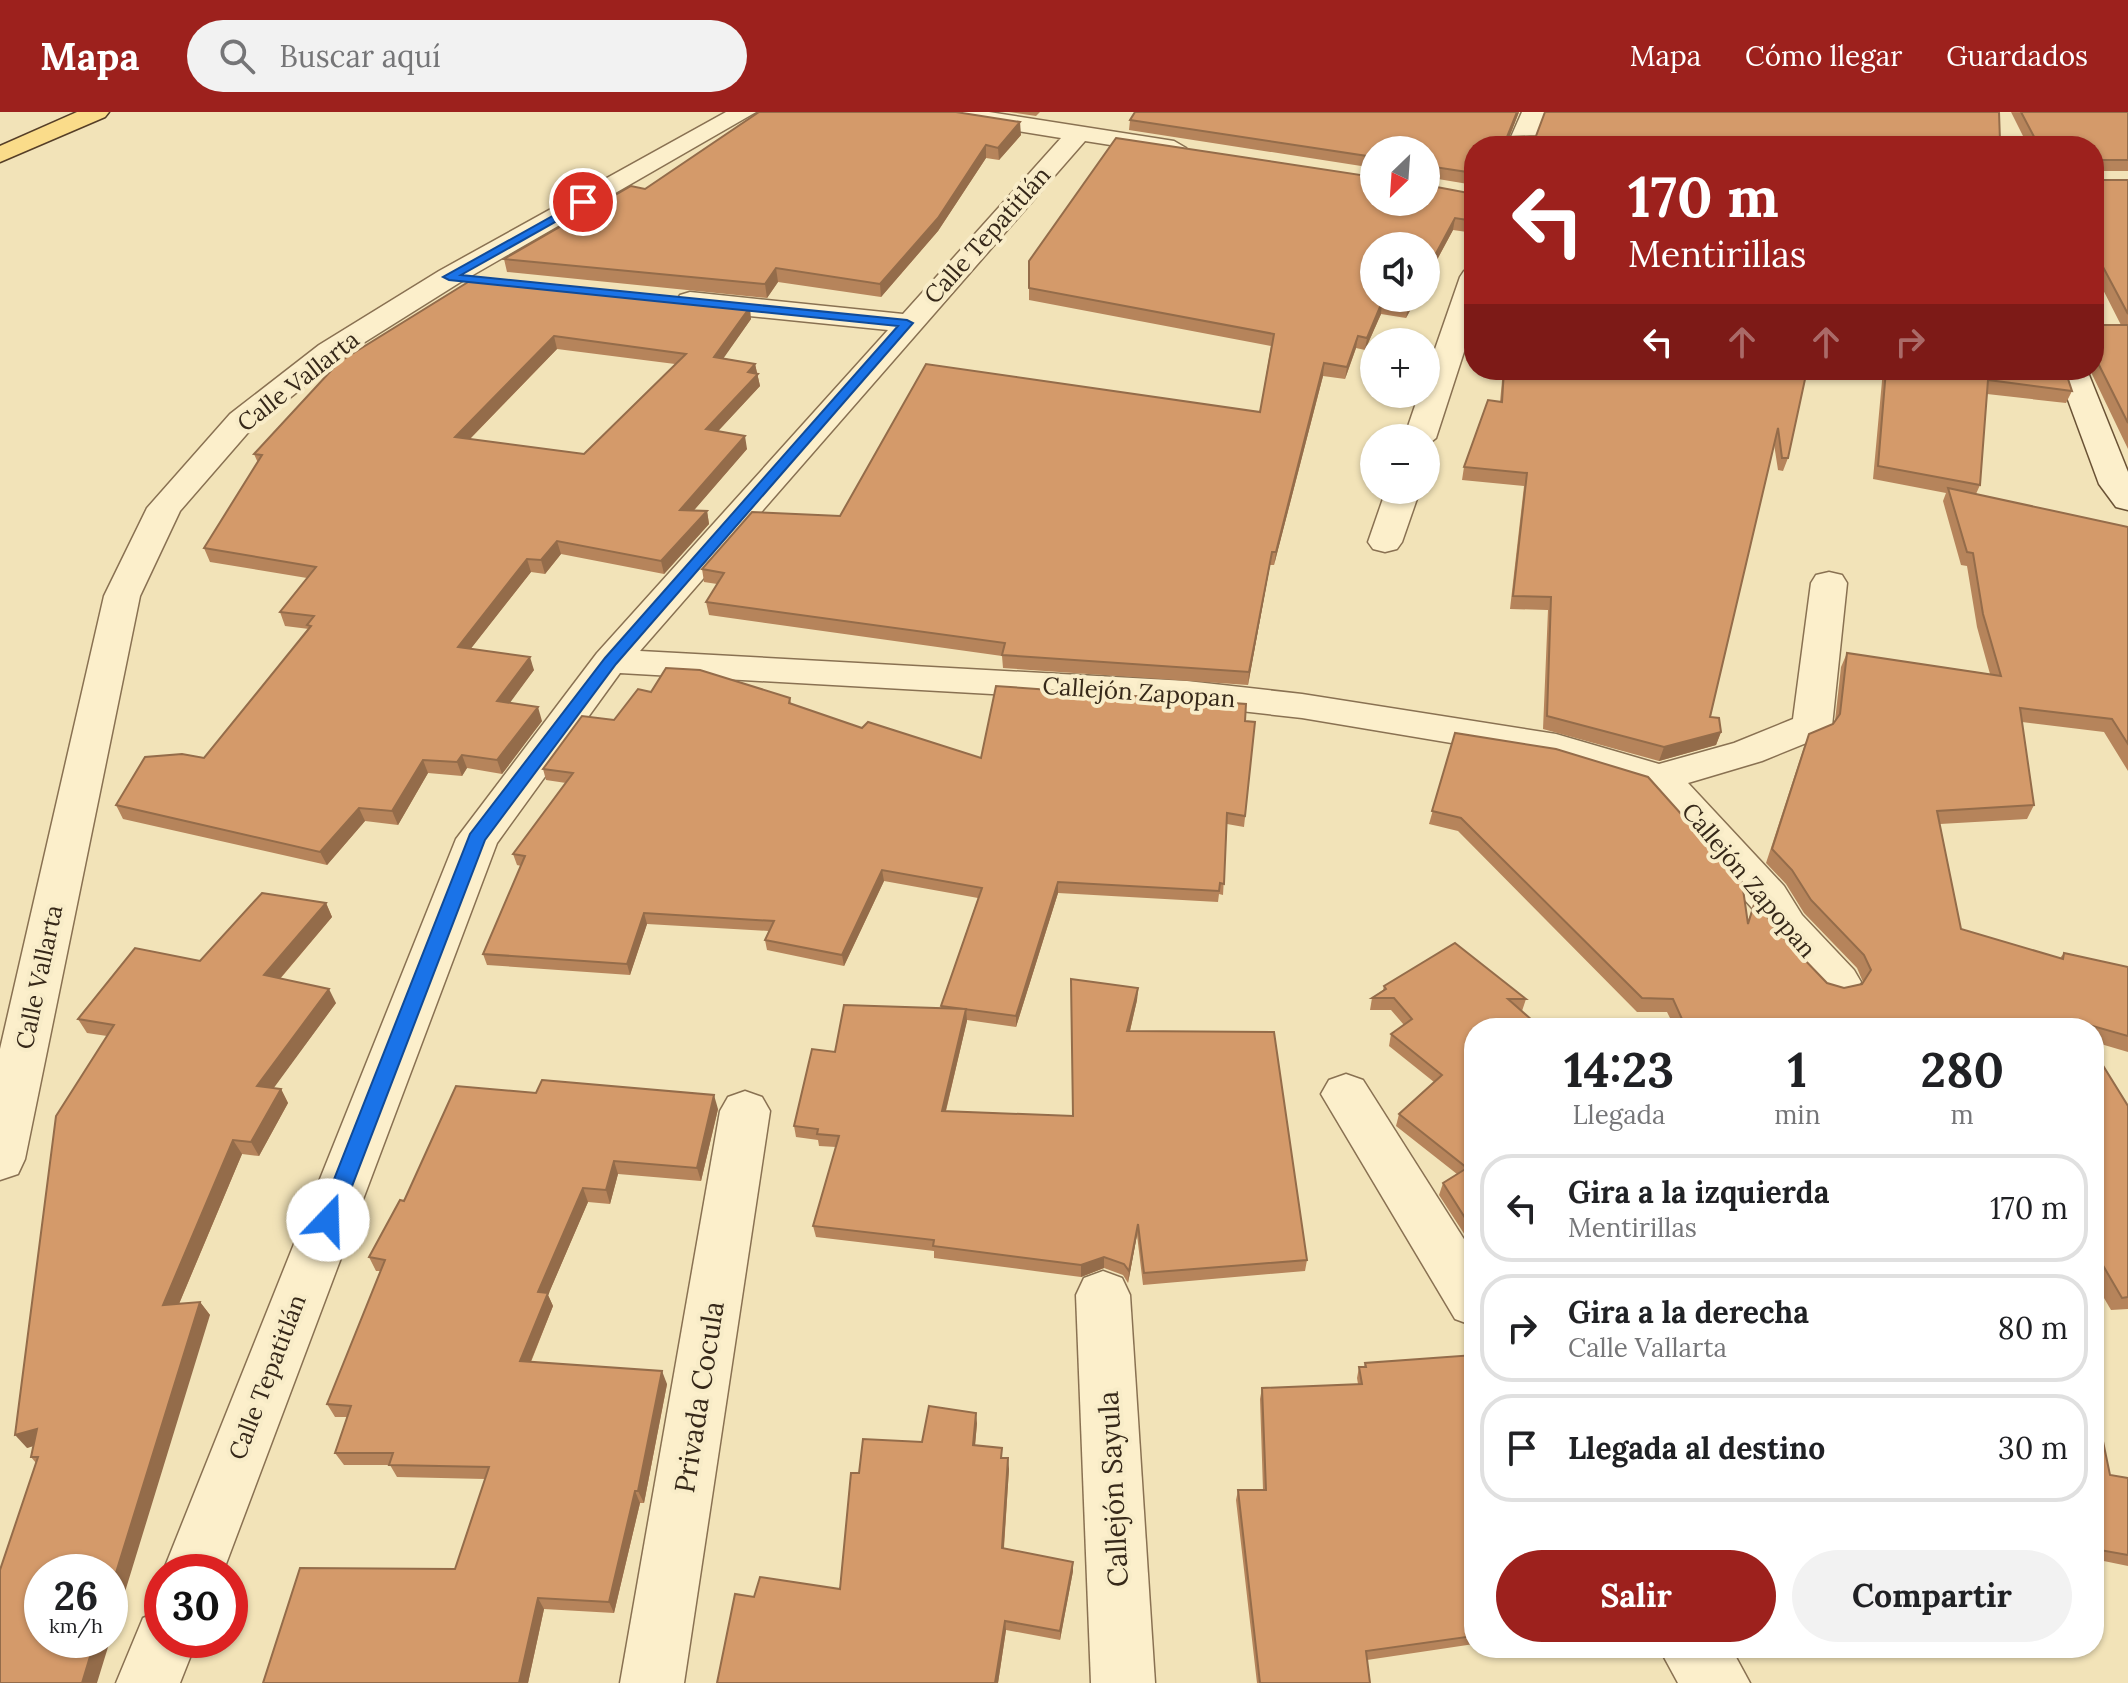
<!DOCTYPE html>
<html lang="es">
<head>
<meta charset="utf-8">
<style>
  :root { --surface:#fff; --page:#f2f2f2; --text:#202124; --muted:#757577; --line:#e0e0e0; --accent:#9d211d }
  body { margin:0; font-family:Lora,serif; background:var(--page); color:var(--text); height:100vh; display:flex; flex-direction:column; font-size:30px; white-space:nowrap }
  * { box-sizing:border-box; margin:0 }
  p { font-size:26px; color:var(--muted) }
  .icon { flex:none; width:44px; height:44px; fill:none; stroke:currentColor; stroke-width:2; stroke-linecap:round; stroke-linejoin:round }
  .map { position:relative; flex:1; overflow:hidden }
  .sheet { position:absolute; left:1464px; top:906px; width:640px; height:640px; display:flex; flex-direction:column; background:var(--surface); border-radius:32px; box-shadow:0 2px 6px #0004 }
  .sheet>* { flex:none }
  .hud { position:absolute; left:1464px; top:24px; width:640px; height:244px; border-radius:32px; box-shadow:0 2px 6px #0004; background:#9d211d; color:#fff; overflow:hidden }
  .needle { width:52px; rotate:205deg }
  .controls { position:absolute; left:1360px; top:24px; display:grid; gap:16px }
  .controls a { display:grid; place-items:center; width:80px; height:80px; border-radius:50%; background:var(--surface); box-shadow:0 2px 6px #0004; font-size:40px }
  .speed { position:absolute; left:24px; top:1442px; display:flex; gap:16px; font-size:40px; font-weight:700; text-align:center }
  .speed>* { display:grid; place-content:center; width:104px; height:104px; border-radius:50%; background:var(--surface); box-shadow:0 2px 6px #0004; line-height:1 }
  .speed small { font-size:20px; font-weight:400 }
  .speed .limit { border:12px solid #d22; background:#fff; color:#111 }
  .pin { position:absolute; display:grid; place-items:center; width:68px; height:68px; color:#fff; margin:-34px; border:4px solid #fff; border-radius:50%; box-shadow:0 2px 8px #0007 }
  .me { position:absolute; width:88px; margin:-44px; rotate:21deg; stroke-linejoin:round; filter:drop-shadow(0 0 6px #0008) }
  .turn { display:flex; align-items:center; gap:28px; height:168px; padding:0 32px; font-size:36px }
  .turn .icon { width:104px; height:104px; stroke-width:2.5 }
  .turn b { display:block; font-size:56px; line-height:68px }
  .lanes { display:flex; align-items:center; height:76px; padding:0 32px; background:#0003; justify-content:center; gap:40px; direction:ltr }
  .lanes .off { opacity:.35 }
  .eta { display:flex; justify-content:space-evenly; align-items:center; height:136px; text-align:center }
  .eta b { font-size:48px; font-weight:800; line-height:56px }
  .button { display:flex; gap:16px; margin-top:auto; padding:16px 32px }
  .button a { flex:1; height:92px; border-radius:48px; background:var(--accent); color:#fff; font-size:32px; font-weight:800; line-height:92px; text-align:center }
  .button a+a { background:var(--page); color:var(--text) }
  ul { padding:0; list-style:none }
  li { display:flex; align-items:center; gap:24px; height:108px; margin:0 16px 12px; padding:0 16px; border:4px solid var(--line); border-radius:32px }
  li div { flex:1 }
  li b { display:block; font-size:30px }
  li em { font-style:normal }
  header { display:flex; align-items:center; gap:48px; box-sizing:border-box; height:112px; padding:0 40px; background:var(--accent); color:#fff }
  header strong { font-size:38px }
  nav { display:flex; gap:44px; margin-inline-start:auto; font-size:28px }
  .search { width:560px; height:72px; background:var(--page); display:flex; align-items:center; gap:20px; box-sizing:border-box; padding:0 28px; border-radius:44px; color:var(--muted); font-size:30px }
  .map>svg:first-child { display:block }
</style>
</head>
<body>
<header>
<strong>Mapa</strong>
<div class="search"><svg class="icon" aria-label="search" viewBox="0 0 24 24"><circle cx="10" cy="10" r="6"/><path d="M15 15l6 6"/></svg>Buscar aquí</div>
<nav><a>Mapa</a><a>Cómo llegar</a><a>Guardados</a></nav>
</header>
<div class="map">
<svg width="2128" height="1571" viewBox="0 0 2128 1571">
  <rect width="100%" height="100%" fill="#f2e3b8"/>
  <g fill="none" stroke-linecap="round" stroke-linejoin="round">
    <g stroke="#897152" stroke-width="3">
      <g id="street">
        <polygon points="726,0 756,0 459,171 341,245 252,316 180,399 140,484 25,1047 18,1062 0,1068 0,937 104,484 147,396 230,302 319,233 439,159"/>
        <polygon points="931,0 989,0 1174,29 1186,36 1174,43 1085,29 640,539 1187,569 1302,582 1556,622 1659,652 1734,631 1793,607 1811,471 1816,463 1829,460 1842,463 1847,471 1832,614 1826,623 1762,649 1688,671 1784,774 1802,803 1854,858 1861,870 1854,882 1838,887 1822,882 1770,827 1752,796 1645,676 1553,648 1302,606 1187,593 620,561 497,731 223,1460 162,1462 456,727 597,541 888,218 690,198 680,195 676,189 680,183 690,180 903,202 1061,26 943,7"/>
        <polygon points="1522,0 1546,0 1531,34 1507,34"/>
        <polygon points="1474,157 1474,209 1436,326 1426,334 1426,326 1404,326 1419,282 1426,282 1426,263 1460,165 1464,159"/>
        <polygon points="1386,378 1420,378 1402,430 1397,437 1385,440 1373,437 1368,430"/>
        <polygon points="1346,962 1363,968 1474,1143 1474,1214 1455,1207 1321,982 1329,968"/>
        <polygon points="745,979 762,985 770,999 684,1571 620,1571 720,999 728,985"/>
        <polygon points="1103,1159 1122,1166 1130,1183 1155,1571 1091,1571 1076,1183 1084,1166"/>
        <polygon points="162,1498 162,1528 197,1528 180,1571 116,1571 143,1506"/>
        <polygon points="1659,1536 1731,1536 1750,1571 1678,1571"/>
      </g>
    </g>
    <g stroke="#6a5235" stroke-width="3">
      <polygon id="secondary" points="2057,258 2087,258 2128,360 2128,398 2116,395 2099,372"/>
    </g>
    <g stroke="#553e27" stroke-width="3">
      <polygon id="primary" points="77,0 109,0 105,5 0,50 0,34"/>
    </g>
    <use href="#street" fill="#fcefcb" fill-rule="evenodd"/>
    <use href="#secondary" fill="#fcefcb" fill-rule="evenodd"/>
    <use href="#primary" fill="#fadc8a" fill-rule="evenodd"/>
  </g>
  <g fill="#b6845b" fill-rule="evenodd">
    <polygon points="1009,0 1040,0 1036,4"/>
    <polygon points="1519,0 1509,25 1999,0 1474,34 1474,73 1426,65 1426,38 1374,38 1374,56 1129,18 1130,8"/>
    <polygon points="2011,0 2128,0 2128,59 2097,59 2097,68 2128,68 2128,337 2090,258 2094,258 2094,213 2121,213 2094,160 2094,34 2028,34"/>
    <polygon points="1021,23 999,48 986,46 938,119 881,185 778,170 767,186 507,160 504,147 645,77"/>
    <polygon points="1474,82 1474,121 1453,118 1406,206 1381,202 1365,238 1356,236 1345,267 1323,264 1274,453 1270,453 1248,573 1003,556 1002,544 709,503 706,490 717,472 704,470 702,457 840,404 1260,300 1271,234 1029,188 1029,149"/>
    <path d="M473,167L751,207L723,246L755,252L760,274L718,319L747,337L694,398L707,399L709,412L664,462L561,442L545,462L531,460L471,536L534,558L509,591L542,609L502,662L467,656L462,664L428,661L398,713L365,709L327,753L123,707L116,693L204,646L309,517L285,514L280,500L307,466L210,450L204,436L258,351L254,342ZM557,237L675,252L584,342L470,327Z"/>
    <polygon points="1503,258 1807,258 1788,346 1783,359 1778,358 1774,332 1710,605 1721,620 1716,633 1659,649 1543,617 1548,498 1510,497 1524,374 1462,368 1464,355 1500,290"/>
    <polygon points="1883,258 2065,258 2072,279 2066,291 1987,282 1980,373 1976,382 2128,415 2128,659 2104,620 2022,610 2034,693 2027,707 1940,712 1961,817 2060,846 2064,841 2128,855 2128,940 2094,930 2094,916 1675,916 1667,900 1637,900 1458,719 1429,712 1455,621 1748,809 1756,786 1774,816 1827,871 1844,876 1862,872 1863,870 1857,856 1804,801 1786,772 1766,751 1804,635 1809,622 1833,612 1835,609 1841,555 1847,541 1990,562 1977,515 1967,454 1961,453 1943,389 1946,381 1873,367"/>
    <polygon points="651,580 790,586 791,592 862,616 981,646 1245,609 1255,610 1244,715 1227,712 1223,783 1219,782 1218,790 1058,781 1016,915 967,908 946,999 1073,1004 1138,876 1137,888 1130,919 1307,1148 1305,1159 1143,1173 1137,1123 1128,1171 1123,1163 1104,1156 1081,1165 934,1146 934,1139 816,1125 813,1114 836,1035 819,1034 818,1028 796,1025 794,1014 835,940 941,896 941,894 978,786 884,769 844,854 767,838 765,828 769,819 647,812 630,863 487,853 483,842 521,754 517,753 513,742 566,671 546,668 543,657 614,608"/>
    <polygon points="326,791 332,805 280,867 336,891 273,976 281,977 288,991 259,1044 242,1042 179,1192 200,1190 210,1203 36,1351 31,1345 33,1334 27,1336 107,924 87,921 78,907"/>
    <polygon points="1384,874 1526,887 1522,899 1474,916 1474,1137 1439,1083 1443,1071 1457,1062 1396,1014 1399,1002 1434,970 1389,934 1391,922 1404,913 1391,898 1370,898 1372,886 1383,878"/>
    <polygon points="2094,939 2128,994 2128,1197 2111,1198 2094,1169"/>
    <polygon points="718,997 701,1069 618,1062 610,1092 588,1090 548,1183 553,1194 531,1250 667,1272 644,1391 640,1391 614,1501 544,1497 528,1571 263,1571 455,1457 485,1367 397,1365 390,1353 344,1353 335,1341 347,1305 335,1305 327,1292 381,1159 376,1159 369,1145 404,1089"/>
    <polygon points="1474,1243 1474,1532 1367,1548 1370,1571 1257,1571 1236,1388 1238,1378 1263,1378 1260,1287 1262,1276 1358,1272 1357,1266 1359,1255 1364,1255 1365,1251"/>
    <polygon points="2094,1286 2110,1363 2128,1366 2128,1454 2094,1447"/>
    <polygon points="977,1311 975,1334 1002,1346 1009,1357 1004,1436 1073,1459 1060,1528 1006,1518 998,1571 717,1571 754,1485 840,1477 859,1361 922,1330"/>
  </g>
  <g fill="#946c4a">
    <polygon points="1517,0 1519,0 1506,34 1507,25"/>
    <polygon points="1020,10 1021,23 999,48 998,36"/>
    <polygon points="986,33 986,46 938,119 881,185 880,172"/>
    <polygon points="1455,106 1453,118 1426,168 1426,160"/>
    <polygon points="776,156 778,170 767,186 765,172"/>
    <polygon points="1412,186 1417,186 1406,206 1408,194"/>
    <polygon points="1382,190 1381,202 1365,238 1367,226"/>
    <polygon points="750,195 751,207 716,257 714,245"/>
    <polygon points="554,224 557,237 459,338 455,325"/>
    <polygon points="1358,224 1356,236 1345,267 1347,255"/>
    <polygon points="1324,251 1323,264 1274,453 1276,440"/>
    <polygon points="755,252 760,274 708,330 706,317 748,260"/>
    <polygon points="745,324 747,337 683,411 680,398"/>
    <polygon points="707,399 709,412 664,462 661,449"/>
    <polygon points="557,429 561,442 545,462 541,448"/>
    <polygon points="1272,440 1270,453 1248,573 1249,560"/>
    <polygon points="527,447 531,460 462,548 458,535"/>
    <polygon points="530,545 534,558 501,603 497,589"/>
    <polygon points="538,595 542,609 502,662 497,648"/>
    <polygon points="1721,620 1716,633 1659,649 1664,635"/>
    <polygon points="462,643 467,656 462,664 457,650"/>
    <polygon points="423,648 428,661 398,713 392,699"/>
    <polygon points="359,696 365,709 327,753 320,740"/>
    <polygon points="882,758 884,769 844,854 842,843"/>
    <polygon points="1058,770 1058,781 1016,915 1016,904"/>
    <polygon points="326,791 332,805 271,877 264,863"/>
    <polygon points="644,801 647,812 630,863 627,852"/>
    <polygon points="1138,876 1137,888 1127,931 1127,919"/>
    <polygon points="329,877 336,891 265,988 257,974"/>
    <polygon points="966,897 967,909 943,1010 942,999"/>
    <polygon points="281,977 288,991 259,1044 251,1030"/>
    <polygon points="714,983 718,997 701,1069 697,1056"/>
    <polygon points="233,1028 242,1042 173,1206 163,1193"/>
    <polygon points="614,1049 618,1062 610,1092 606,1078"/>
    <polygon points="583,1076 588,1090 548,1183 553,1194 526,1261 520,1249 538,1180"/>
    <polygon points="1138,1112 1137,1123 1128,1171 1129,1159"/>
    <polygon points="1104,1145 1104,1156 1081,1165 1081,1153"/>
    <polygon points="200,1190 210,1203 97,1571 82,1571 95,1528 110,1528 110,1480"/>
    <polygon points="662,1259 667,1272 644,1391 638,1379"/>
    <polygon points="976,1301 977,1311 974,1344 973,1333"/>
    <polygon points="37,1317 49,1329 27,1336 15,1323"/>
    <polygon points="1008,1346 1009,1357 1003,1446 1002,1436"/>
    <polygon points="635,1379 640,1391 614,1501 609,1490"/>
    <polygon points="1073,1450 1073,1459 1060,1528 1060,1519"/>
    <polygon points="538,1486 544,1497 528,1571 519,1571"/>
    <polygon points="1005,1509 1006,1518 998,1571 995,1571"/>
  </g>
  <g fill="#d49a6a" stroke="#946c4a" stroke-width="2" fill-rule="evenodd">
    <polygon points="759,0 956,0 1020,10 998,36 986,33 938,106 880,172 776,156 765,172 504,147 631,74 645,77"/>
    <polygon points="1135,0 1517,0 1507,25 1536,24 1545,0 1999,0 2000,29 1998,34 1474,34 1474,61 1428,54 1426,56 1426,38 1374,38 1374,45 1130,8"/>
    <polygon points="2021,0 2128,0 2128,48 2097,48 2097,68 2128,68 2128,202 2094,138 2094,34 2039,34"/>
    <polygon points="1116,26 1374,65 1374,90 1426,90 1426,73 1474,82 1474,109 1455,106 1426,160 1426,134 1374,134 1374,186 1412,186 1408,194 1382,190 1367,226 1358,224 1347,255 1324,251 1276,440 1272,440 1249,560 1002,543 1005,531 706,490 724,461 702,457 752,400 840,404 926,252 1260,300 1274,222 1029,176 1029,149"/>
    <path d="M473,167L750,195L714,245L755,252L748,260L758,262L706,317L745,324L680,398L707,399L661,449L557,429L541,448L527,447L458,535L530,545L497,589L538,595L497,648L462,643L457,650L423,648L392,699L359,696L320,740L116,693L145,645L182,642L204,646L311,514L307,513L314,504L280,500L316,455L204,436L262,343L254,342L339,250ZM554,224L686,242L584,342L455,325Z"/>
    <polygon points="2094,213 2128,213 2128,311 2094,243"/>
    <polygon points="1504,258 1807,258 1788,346 1782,346 1778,316 1710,605 1719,606 1721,620 1664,635 1547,604 1551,485 1513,484 1527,361 1464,355 1488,288 1502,290"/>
    <polygon points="1886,258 2065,258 2072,279 1988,268 1980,373 1878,354"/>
    <polygon points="1948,376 2128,415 2128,632 2112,607 2020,596 2034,693 1937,699 1961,817 2063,847 2064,841 2128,855 2128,924 2075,909 2080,916 1686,916 1673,887 1642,886 1461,706 1432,699 1455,621 1556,637 1648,665 1742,770 1748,812 1756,786 1774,816 1827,871 1844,876 1862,872 1871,858 1864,843 1811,788 1792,758 1772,737 1809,622 1833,612 1840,602 1847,541 2001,564 1983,502 1973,441 1967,440"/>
    <polygon points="666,556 700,558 790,586 789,591 862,616 868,610 981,646 996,574 1246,592 1245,609 1255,610 1245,704 1227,701 1224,772 1220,771 1219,779 1058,770 1016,904 941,894 982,776 882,758 842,843 765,828 774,809 644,801 627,852 483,842 525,744 513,742 573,661 543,657 582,604 614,608 638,577 651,580"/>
    <polygon points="262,781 326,791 264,863 329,877 257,974 281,977 251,1030 233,1028 163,1193 200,1190 110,1480 110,1460 42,1460 42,1528 95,1528 82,1571 0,1571 0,1458 38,1345 31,1345 37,1317 15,1323 56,1004 114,913 78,907 135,836 200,849"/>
    <polygon points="1455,831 1526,887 1508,887 1541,916 1474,916 1474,1120 1443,1071 1467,1056 1399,1002 1442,963 1391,922 1412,907 1394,886 1372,886 1386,877 1384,874"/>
    <polygon points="1071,867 1138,876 1127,919 1274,920 1307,1148 1144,1161 1138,1112 1129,1159 1124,1152 1104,1145 1081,1153 933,1134 934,1128 813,1114 839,1024 817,1022 818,1017 794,1014 812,937 835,940 844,893 966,897 942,999 1073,1004"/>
    <polygon points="2094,939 2128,994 2128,1185 2122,1186 2094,1138 2094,1133 2097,1133 2094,1128"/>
    <polygon points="542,968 714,983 697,1056 614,1049 606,1078 583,1076 538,1180 548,1181 520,1249 662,1259 638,1379 635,1379 609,1490 538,1486 519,1571 263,1571 300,1456 455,1457 489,1355 389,1353 393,1341 335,1341 351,1294 327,1292 385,1148 369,1145 400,1088 404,1089 456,974 536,981"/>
    <polygon points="1474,1243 1474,1524 1366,1539 1370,1571 1260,1571 1238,1378 1266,1378 1262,1276 1362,1272 1359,1255 1366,1255 1365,1251"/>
    <polygon points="2094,1286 2110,1363 2128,1366 2128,1443 2094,1437"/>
    <polygon points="929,1294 976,1301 973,1333 1002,1336 1001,1346 1008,1346 1002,1436 1073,1450 1060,1519 1005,1509 995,1571 717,1571 735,1482 754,1485 760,1465 840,1477 851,1361 859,1361 863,1327 922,1330"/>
  </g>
  <polygon fill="#1a73e8" stroke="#114b97" stroke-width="2" points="583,87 587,92 461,163 907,208 913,211 616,552 485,728 339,1108 336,1115 321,1115 318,1108 470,722 605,546 898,214 449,168 443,165"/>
  <g text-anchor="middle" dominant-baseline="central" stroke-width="8" stroke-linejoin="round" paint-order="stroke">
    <g font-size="24" fill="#362819" stroke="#f8ecc8">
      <text transform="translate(987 123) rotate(-48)">Calle Tepatitlán</text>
      <text transform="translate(298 269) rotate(-38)">Calle Vallarta</text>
      <text transform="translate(1139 580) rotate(4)">Callejón Zapopan</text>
      <text transform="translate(1749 768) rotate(50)">Callejón Zapopan</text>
      <text transform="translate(39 865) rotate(-78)">Calle Vallarta</text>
      <text transform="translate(267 1265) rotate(-69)">Calle Tepatitlán</text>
    </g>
    <g font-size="28" fill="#362819" stroke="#f8ecc8">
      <text transform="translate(699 1285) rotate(-81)">Privada Cocula</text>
      <text transform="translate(1113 1377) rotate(-93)">Callejón Sayula</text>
    </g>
  </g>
</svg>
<div class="controls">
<a><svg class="needle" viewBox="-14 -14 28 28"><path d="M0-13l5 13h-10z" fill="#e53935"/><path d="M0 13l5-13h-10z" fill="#757577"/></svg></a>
<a><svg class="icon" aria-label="sound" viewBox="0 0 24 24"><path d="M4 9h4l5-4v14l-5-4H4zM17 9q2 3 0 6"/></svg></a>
<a>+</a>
<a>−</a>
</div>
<div class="speed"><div>26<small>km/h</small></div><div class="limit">30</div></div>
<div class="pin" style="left:583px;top:90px;background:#d93025"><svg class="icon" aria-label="arrive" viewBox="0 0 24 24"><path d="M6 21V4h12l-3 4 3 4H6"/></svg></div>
<svg class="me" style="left:328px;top:1108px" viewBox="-20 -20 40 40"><circle r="19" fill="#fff"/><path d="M0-13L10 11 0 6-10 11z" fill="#1a73e8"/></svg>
<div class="hud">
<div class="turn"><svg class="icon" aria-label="left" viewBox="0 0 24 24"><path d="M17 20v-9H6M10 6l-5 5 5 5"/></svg><div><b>170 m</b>Mentirillas</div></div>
<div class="lanes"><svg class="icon" aria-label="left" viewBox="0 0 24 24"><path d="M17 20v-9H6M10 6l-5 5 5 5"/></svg><svg class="icon off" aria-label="ahead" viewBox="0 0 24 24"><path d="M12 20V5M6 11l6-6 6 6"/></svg><svg class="icon off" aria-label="ahead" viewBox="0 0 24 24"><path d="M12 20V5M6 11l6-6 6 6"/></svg><svg class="icon off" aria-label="right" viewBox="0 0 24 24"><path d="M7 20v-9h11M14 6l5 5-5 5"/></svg></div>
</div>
<section class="sheet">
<div class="eta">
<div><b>14:23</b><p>Llegada</p></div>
<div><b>1</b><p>min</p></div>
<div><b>280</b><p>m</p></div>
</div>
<ul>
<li><svg class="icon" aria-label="left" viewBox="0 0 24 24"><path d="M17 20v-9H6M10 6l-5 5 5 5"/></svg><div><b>Gira a la izquierda</b><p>Mentirillas</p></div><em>170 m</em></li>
<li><svg class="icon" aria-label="right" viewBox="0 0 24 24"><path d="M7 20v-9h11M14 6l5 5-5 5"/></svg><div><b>Gira a la derecha</b><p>Calle Vallarta</p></div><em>80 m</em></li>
<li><svg class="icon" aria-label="arrive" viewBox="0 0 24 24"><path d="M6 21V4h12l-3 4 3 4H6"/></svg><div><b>Llegada al destino</b></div><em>30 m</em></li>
</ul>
<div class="button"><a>Salir</a><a>Compartir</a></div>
</section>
</div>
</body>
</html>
